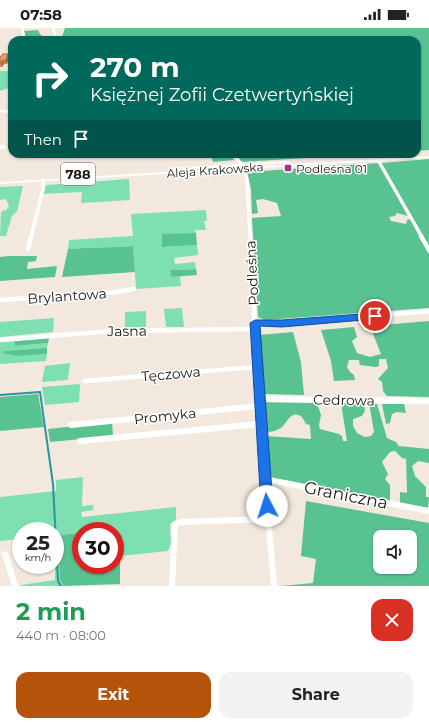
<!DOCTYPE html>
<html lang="en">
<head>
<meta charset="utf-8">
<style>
  :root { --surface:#fff; --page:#f2f2f2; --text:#222; --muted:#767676; --accent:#b45309 }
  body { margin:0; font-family:Montserrat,sans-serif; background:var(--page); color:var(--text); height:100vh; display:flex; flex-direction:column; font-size:15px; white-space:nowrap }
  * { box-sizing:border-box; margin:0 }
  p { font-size:13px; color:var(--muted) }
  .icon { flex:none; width:22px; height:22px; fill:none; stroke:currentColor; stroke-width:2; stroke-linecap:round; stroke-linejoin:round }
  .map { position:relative; height:558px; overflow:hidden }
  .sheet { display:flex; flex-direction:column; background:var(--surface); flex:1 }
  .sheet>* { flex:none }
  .banner { position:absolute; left:8px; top:8px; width:413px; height:122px; border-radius:12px; box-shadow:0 1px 3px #0004; background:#00695c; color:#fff; overflow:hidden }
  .fabs { position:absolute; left:373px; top:502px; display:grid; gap:8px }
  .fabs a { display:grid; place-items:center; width:44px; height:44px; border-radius:8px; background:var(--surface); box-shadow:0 1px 3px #0004; font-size:20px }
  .speed { position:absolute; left:12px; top:494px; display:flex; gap:8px; font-size:20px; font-weight:700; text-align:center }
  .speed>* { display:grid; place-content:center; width:52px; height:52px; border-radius:50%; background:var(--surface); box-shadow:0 1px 3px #0004; line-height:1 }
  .speed small { font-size:10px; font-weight:400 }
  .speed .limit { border:6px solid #d22; background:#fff; color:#111 }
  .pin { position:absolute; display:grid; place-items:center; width:34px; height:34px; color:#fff; margin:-17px; border:2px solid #fff; border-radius:50%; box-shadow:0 1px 4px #0007 }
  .me { position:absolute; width:44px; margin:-22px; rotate:355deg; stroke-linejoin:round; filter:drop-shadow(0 0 3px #0008) }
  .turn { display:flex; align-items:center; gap:14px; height:84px; padding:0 16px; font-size:18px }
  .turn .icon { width:52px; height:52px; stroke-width:2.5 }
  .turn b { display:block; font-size:28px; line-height:34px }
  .then { display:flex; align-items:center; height:38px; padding:0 16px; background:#0003; gap:8px; font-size:15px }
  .round { display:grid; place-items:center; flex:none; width:42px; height:42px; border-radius:12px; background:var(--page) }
  .summary { display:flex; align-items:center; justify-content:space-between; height:68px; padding:0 16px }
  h1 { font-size:24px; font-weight:700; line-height:30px; color:#1e9e55 }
  .cta { display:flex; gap:8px; margin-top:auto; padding:8px 16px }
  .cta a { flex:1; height:46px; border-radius:12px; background:var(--accent); color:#fff; font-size:16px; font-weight:700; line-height:46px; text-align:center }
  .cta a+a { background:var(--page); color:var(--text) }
  .status { display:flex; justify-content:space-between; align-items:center; height:28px; padding:0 20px; background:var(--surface); direction:ltr }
  .status svg { height:11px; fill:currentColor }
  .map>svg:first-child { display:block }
</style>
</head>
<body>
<div class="status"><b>07:58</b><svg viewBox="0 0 49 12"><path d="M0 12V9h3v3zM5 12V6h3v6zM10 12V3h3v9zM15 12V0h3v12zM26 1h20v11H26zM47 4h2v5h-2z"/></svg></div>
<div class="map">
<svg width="429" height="558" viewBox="0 0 429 558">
  <rect width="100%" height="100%" fill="#f3e8dd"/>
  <g fill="#7ee0b0">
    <polygon points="0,43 12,43 12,59 0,63"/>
    <polygon points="129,151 130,172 81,175 82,164 43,166 46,157"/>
    <polygon points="23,158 17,183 12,188 6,208 0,208 1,184 7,181 9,178 6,171 0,172 0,159"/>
    <path d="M206,182L207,193H204L206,202H195L196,205L162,207L163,219L197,217L198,227L174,230L175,236L195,234L196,241L170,242L171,249L180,248L181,258L136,261L133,218C111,220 90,219 68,221L69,212L133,208L131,186Z"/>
    <polygon points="182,280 184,299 166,299 164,281"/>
    <polygon points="146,283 146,299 125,299 125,284"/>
    <polygon points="54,290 53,304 0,309 0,294"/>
    <polygon points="15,313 15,318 48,315 47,320 4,323 18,328 47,326 46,333 0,336 0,314"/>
    <polygon points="70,335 68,352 42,354 45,338"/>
    <polygon points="80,356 79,374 45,377 42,359"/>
    <polygon points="83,449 82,478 94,477 93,482 81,484 82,489 176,479 176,492 170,496 171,516 168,523 120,528 120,523 115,523 115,503 81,503 81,505 59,507 60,552 64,558 22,558 21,557 55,552 55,503 21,503 21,511 0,513 0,469 56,463 56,452"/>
  </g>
  <g fill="#59c291" fill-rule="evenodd">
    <polygon points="65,0 429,0 429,122 417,123 417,12 61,12"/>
    <polygon points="38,2 40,6 45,10 26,12 24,3"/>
    <polygon points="211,126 230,126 234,132 213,134"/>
    <polygon points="236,126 370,126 244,134 240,133"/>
    <polygon points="429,131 429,219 381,135"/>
    <polygon points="379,135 408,188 397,185 395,188 389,189 391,193 406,196 407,192 410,191 429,226 429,280 265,292 258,289 252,190 281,188 277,175 263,171 256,172 258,185 252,186 251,161 247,144"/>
    <polygon points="196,205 197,217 162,219 162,206"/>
    <path d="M133,218L135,244L62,249L68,221C90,219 111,220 133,218Z"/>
    <polygon points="9,228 37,228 36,233 28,234 27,241 57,238 55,249 0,253 0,229"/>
    <polygon points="196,241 197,247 171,249 170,242"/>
    <polygon points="429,293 429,369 387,368 383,363 382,354 378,351 388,340 386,331 379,331 379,338 376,339 360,337 359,332 349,332 347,339 350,344 354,347 355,352 334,353 331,333 321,302 354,299 357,309 352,313 357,325 370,329 381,326 370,298"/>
    <polygon points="293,304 301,334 304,367 263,366 259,307"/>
    <polygon points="49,310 48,315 15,318 15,313"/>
    <polygon points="47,320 47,326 18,328 3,325 4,323"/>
    <polygon points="38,366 44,399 0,403 0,369"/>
    <path d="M263,374L317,375L321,387L319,397L320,401L339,406L342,408L343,413H347L341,375H364L365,383L362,388L353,391V398L357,405L365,409L371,408L374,404L369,375L377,376L387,410L396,414L399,418L429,421V435L418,433L412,438L415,448L426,459V469H429L428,480L400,475V464L407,465L406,431L402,430L395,423L390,424L382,434L388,446L385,451L390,457V474L268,449L265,408L311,411L310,397L306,396L302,389C291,382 289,392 283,398C278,403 271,404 265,404Z"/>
    <polygon points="382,376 404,376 406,385 397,384 392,386 390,395 386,396"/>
    <polygon points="112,394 113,408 50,414 48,401"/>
    <path d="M306,473L429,495V558H281L313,555L316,531L301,528ZM380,509H410V539H380Z"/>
    <polygon points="81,505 81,537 115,537 115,523 120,523 120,556 64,558 60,552 58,507"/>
  </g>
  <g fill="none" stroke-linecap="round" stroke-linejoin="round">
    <polyline stroke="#2b949e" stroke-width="2" points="0,367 40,364 53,456 58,553 61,558"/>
    <g stroke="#fff" stroke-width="2.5">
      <polyline points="22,0 25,12"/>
      <polyline points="53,0 55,6"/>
      <polyline points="0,83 12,84"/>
    </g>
    <g stroke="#fff" stroke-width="3.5">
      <polyline points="0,119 4,119"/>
      <polyline points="234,126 244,141 247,152 250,209"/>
      <polyline points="378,132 422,209"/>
      <polyline points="31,209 43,161 43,152"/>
    </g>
    <g stroke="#fff" stroke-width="4.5">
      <polyline points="250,208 258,362"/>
      <polyline points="421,208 429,222"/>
      <polyline points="28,221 31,208"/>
      <polyline points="0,272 116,264 134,261"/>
      <polyline points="255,295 282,296 429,283"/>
      <polyline points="0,312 111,303 255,301"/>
      <polyline points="85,353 257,339"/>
    </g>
    <g stroke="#fff" stroke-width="6">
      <polyline points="257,361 274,558"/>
      <polyline points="258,371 429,373"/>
      <polyline points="71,397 259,378"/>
      <polyline points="80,413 260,396"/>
      <polyline points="264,451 429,483"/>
      <polyline points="5,526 15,558"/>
      <polyline points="172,558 175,496 181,494 268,491"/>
    </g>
    <g fill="#fff" fill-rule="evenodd">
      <polygon points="429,128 429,130 0,156 0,154"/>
      <polygon points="288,133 290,134 290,135 173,142 171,141 173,140"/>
    </g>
  </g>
  <polygon fill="#ce8559" points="8,26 9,30 7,36 4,36 2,39 0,39 0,29"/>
  <g fill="#a86c49">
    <polygon points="8,26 9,30 7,36 6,32"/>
    <polygon points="3,32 4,36 2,39 1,35"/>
  </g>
  <polygon fill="#f09b68" stroke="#a86c49" points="3,26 8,26 6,32 3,32 0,35 0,29"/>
  <polygon fill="#1a73e8" stroke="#114b97" points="375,285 380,288 375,291 282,299 260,298 273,478 271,482 267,483 262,482 261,478 250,295 255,292 282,292"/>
  <rect fill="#a4328e" stroke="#fff" stroke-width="1.5" x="284" y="136" width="8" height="8" rx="2"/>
  <g text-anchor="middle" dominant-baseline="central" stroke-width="3" stroke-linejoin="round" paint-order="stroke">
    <g font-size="12" fill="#1b1713" stroke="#fff" text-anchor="start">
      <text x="296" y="140">Podleśna 01</text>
    </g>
    <g font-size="12" fill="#1b1713" stroke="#fff">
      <text transform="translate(215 142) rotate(-4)">Aleja Krakowska</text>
    </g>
    <rect fill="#fff" stroke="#5f5d5a" stroke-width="1" x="61" y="135" width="34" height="22" rx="3"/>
    <g font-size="13" font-weight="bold" fill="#1b1713">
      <text x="78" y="146">788</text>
    </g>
    <g font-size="14" fill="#1b1713" stroke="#fff">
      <text transform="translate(252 245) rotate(-93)">Podleśna</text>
      <text transform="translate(67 268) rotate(-4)">Brylantowa</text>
      <text transform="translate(127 303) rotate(-1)">Jasna</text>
      <text transform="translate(171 346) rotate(-5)">Tęczowa</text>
      <text transform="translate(344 372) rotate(1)">Cedrowa</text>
      <text transform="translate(165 388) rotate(-6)">Promyka</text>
    </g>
    <g font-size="17" fill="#1b1713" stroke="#fff">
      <text transform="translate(346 467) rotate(11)">Graniczna</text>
    </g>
  </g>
</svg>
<div class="fabs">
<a><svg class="icon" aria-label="sound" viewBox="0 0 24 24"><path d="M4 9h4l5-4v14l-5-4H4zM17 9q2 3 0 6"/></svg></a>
</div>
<div class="speed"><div>25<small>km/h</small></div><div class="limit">30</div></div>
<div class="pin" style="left:375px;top:288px;background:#d93025"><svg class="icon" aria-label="arrive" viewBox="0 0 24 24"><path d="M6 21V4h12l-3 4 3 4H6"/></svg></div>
<svg class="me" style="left:267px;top:478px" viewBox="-20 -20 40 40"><circle r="19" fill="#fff"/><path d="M0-13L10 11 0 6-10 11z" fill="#1a73e8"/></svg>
<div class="banner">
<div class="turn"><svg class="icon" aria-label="right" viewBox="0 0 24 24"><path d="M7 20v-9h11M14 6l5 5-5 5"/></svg><div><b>270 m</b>Księżnej Zofii Czetwertyńskiej</div></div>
<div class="then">Then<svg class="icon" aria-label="arrive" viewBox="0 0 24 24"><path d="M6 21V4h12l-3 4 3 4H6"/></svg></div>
</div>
</div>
<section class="sheet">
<div class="summary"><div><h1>2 min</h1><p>440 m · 08:00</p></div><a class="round" style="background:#d93025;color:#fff"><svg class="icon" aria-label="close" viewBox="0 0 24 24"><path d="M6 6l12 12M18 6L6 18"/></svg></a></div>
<div class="cta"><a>Exit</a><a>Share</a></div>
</section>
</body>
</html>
